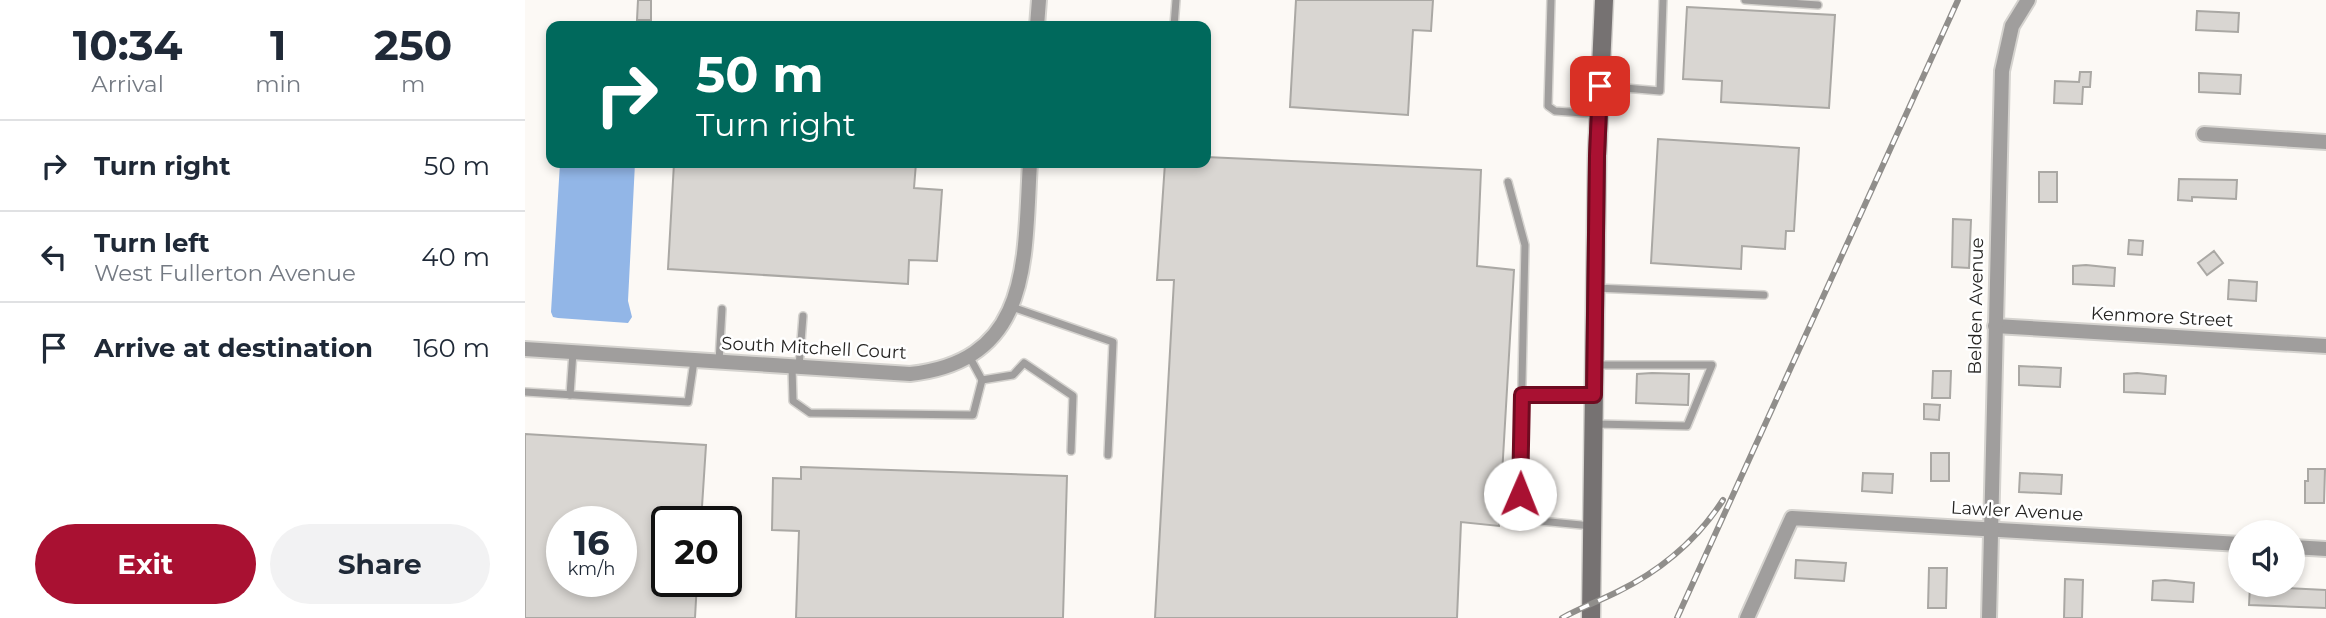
<!DOCTYPE html>
<html lang="en">
<head>
<meta charset="utf-8">
<style>
  :root { --surface:#fff; --page:#f2f2f3; --text:#1f2937; --muted:#747a83; --line:#e0e1e3; --accent:#a91132 }
  body { margin:0; font-family:Montserrat,sans-serif; background:var(--page); color:var(--text); height:100vh; display:flex; flex-direction:column; font-size:26px; white-space:nowrap }
  * { box-sizing:border-box; margin:0 }
  p { font-size:23px; color:var(--muted) }
  .icon { flex:none; width:38px; height:38px; fill:none; stroke:currentColor; stroke-width:2; stroke-linecap:round; stroke-linejoin:round }
  .map { position:relative; flex:1; overflow:hidden }
  .panel { display:flex; flex-direction:column; background:var(--surface); width:525px }
  .panel>* { flex:none }
  .banner { position:absolute; left:21px; top:21px; width:665px; height:147px; border-radius:14px; box-shadow:0 4px 10px #0003; background:#00695c; color:#fff; overflow:hidden }
  .controls { position:absolute; left:1703px; top:520px; display:grid; gap:14px }
  .controls a { display:grid; place-items:center; width:77px; height:77px; border-radius:50%; background:var(--surface); box-shadow:0 4px 10px #0003; font-size:35px }
  .speed { position:absolute; left:21px; top:506px; display:flex; gap:14px; font-size:35px; font-weight:700; text-align:center }
  .speed>* { display:grid; place-content:center; width:91px; height:91px; border-radius:50%; background:var(--surface); box-shadow:0 4px 10px #0003; line-height:1 }
  .speed small { font-size:18px; font-weight:400 }
  .speed .limit { border:4px solid #111; border-radius:10px; background:#fff; color:#111 }
  .pin { position:absolute; display:grid; place-items:center; width:60px; height:60px; color:#fff; margin:-30px; border-radius:14px; box-shadow:0 4px 10px #0006 }
  .me { position:absolute; width:77px; margin:-38px; rotate:1deg; stroke-linejoin:round; filter:drop-shadow(0 0 5px #0008) }
  .turn { display:flex; align-items:center; gap:24px; height:147px; padding:0 35px; font-size:32px }
  .turn .icon { width:91px; height:91px; stroke-width:2.5 }
  .turn b { display:block; font-size:49px; line-height:60px }
  .eta { display:flex; justify-content:space-evenly; align-items:center; height:119px; text-align:center }
  .eta b { font-size:42px; font-weight:700; line-height:49px }
  .button { display:flex; gap:14px; margin-top:auto; padding:14px 35px }
  .button a { flex:1; height:80px; border-radius:42px; background:var(--accent); color:#fff; font-size:28px; font-weight:700; line-height:80px; text-align:center }
  .button a+a { background:var(--page); color:var(--text) }
  ul { padding:0; list-style:none }
  li { display:flex; align-items:center; gap:21px; height:91px; padding:0 35px; border-top:2px solid var(--line) }
  li div { flex:1 }
  li b { display:block; font-size:26px }
  li em { font-style:normal }
  main { display:flex; flex:1; min-height:0 }
  .map>svg:first-child { display:block }
</style>
</head>
<body>
<main>
<section class="panel">
<div class="eta">
<div><b>10:34</b><p>Arrival</p></div>
<div><b>1</b><p>min</p></div>
<div><b>250</b><p>m</p></div>
</div>
<ul>
<li><svg class="icon" aria-label="right" viewBox="0 0 24 24"><path d="M7 20v-9h11M14 6l5 5-5 5"/></svg><div><b>Turn right</b></div><em>50 m</em></li>
<li><svg class="icon" aria-label="left" viewBox="0 0 24 24"><path d="M17 20v-9H6M10 6l-5 5 5 5"/></svg><div><b>Turn left</b><p>West Fullerton Avenue</p></div><em>40 m</em></li>
<li><svg class="icon" aria-label="arrive" viewBox="0 0 24 24"><path d="M6 21V4h12l-3 4 3 4H6"/></svg><div><b>Arrive at destination</b></div><em>160 m</em></li>
</ul>
<div class="button"><a>Exit</a><a>Share</a></div>
</section>
<div class="map">
<svg width="1801" height="618" viewBox="0 0 1801 618">
  <rect width="100%" height="100%" fill="#fcf9f5"/>
  <polygon fill="#92b6e7" points="35,163 110,163 103,301 107,317 103,323 33,318 28,317 26,312"/>
  <g fill="#d9d6d2" stroke="#aaa8a4" stroke-width="2" fill-rule="evenodd">
    <polygon points="113,0 126,0 126,20 112,20"/>
    <polygon points="771,0 908,0 906,31 888,30 883,115 765,107"/>
    <polygon points="1162,7 1310,15 1304,108 1196,102 1197,81 1158,79"/>
    <polygon points="1672,11 1714,13 1713,32 1671,30"/>
    <polygon points="1555,72 1566,72 1565,87 1558,87 1557,104 1529,103 1530,81 1554,82"/>
    <polygon points="1674,73 1716,75 1715,94 1674,92"/>
    <polygon points="1133,139 1274,148 1269,231 1261,231 1260,249 1217,246 1216,269 1126,263"/>
    <polygon points="681,157 956,170 952,266 989,270 974,526 936,522 932,618 630,618 649,280 632,280 640,163 681,163"/>
    <polygon points="149,163 391,163 389,188 417,190 412,261 384,260 383,284 143,269"/>
    <rect x="1514" y="172" width="18" height="30"/>
    <polygon points="1654,179 1712,180 1711,199 1667,197 1667,201 1653,200"/>
    <polygon points="1428,219 1446,220 1444,268 1427,267"/>
    <polygon points="1604,240 1618,241 1617,255 1603,254"/>
    <polygon points="1689,251 1698,263 1682,275 1673,263"/>
    <polygon points="1561,265 1590,268 1589,286 1548,284 1548,266"/>
    <polygon points="1704,280 1732,282 1731,301 1703,299"/>
    <polygon points="1494,366 1536,368 1535,387 1494,385"/>
    <polygon points="1408,371 1426,371 1425,398 1407,398"/>
    <polygon points="1127,373 1164,374 1163,405 1111,403 1112,374"/>
    <polygon points="1612,373 1641,376 1640,394 1599,392 1599,374"/>
    <polygon points="1399,404 1415,405 1414,420 1399,419"/>
    <path d="M0,434L181,445L176,522H142V581H172L170,618H0ZM37,522H96V581H37Z"/>
    <rect x="1406" y="453" width="18" height="28"/>
    <polygon points="276,467 542,476 538,618 271,618 274,531 247,530 248,478 276,479"/>
    <polygon points="1783,469 1800,469 1799,503 1780,503 1780,481 1783,481"/>
    <polygon points="1338,473 1368,474 1367,493 1337,491"/>
    <polygon points="1495,473 1537,475 1536,494 1494,492"/>
    <polygon points="1271,560 1321,563 1319,581 1270,578"/>
    <polygon points="1404,568 1422,568 1421,608 1403,608"/>
    <polygon points="1540,579 1558,580 1557,618 1539,618"/>
    <polygon points="1640,580 1669,583 1668,602 1627,600 1628,581"/>
    <polygon points="1725,586 1801,590 1801,608 1724,605"/>
  </g>
  <g fill="none" stroke-linecap="round" stroke-linejoin="round">
    <g stroke="#d5d3cf" stroke-width="10">
      <g id="lane">
        <polyline points="1026,0 1023,106 1030,111 1072,114"/>
        <polyline points="1220,0 1293,5"/>
        <polyline points="649,26 651,0"/>
        <polyline points="1076,86 1135,91 1138,0"/>
        <polyline points="983,182 1000,245 994,519 1067,526"/>
        <polyline points="1070,288 1239,295"/>
        <polyline points="487,307 588,342 583,455"/>
        <polyline points="444,356 457,380 488,375 499,363 548,396 546,451"/>
        <polyline points="194,362 197,309"/>
        <polyline points="1070,365 1187,365 1162,426 1070,424"/>
        <polyline points="267,367 268,401 285,413 448,415 457,380"/>
        <polyline points="274,367 278,316"/>
        <polyline points="0,392 163,402 169,361"/>
        <polyline points="45,395 48,352"/>
        <polyline points="997,395 1069,395"/>
      </g>
    </g>
    <g stroke="#d5d3cf" stroke-width="18">
      <g id="street">
        <polyline points="512,26 514,0"/>
        <polyline points="1679,134 1801,142"/>
        <polyline points="1470,326 1801,346"/>
        <path d="M0,349L385,374C508,361 499,258 505,163"/>
        <polyline points="1768,547 1801,549"/>
        <polyline points="1222,618 1267,518 1715,544"/>
        <polyline points="1464,618 1477,71 1487,26 1503,0"/>
      </g>
    </g>
    <g stroke="#d5d3cf" stroke-width="21">
      <polyline id="secondary" points="1066,618 1072,156 1079,0"/>
    </g>
    <use href="#lane" stroke="#a09e9d" stroke-width="7"/>
    <use href="#street" stroke="#a09e9d" stroke-width="14"/>
    <use href="#secondary" stroke="#767272" stroke-width="18"/>
    <g stroke="#908e8b" stroke-width="6">
      <g id="rail">
        <path d="M1037,618C1055,608 1074,601 1092,592C1135,571 1172,540 1198,500"/>
        <polyline points="1152,618 1433,0"/>
      </g>
    </g>
    <use href="#rail" stroke="#fff" stroke-width="3.5" stroke-dasharray="10" stroke-linecap="butt"/>
  </g>
  <g fill="none" stroke-linecap="round" stroke-linejoin="round">
    <g stroke="#6e0b20" stroke-width="18">
      <polyline id="route" points="995,494 997,395 1069,395 1072,156 1075,86"/>
    </g>
    <use href="#route" stroke="#a91132" stroke-width="12"/>
  </g>
  <g text-anchor="middle" dominant-baseline="central" stroke-width="5" stroke-linejoin="round" paint-order="stroke">
    <g font-size="18" fill="#262523" stroke="#fff">
      <text transform="translate(1451 306) rotate(-89)">Belden Avenue</text>
      <text transform="translate(1637 317) rotate(3)">Kenmore Street</text>
      <text transform="translate(289 348) rotate(3)">South Mitchell Court</text>
      <text transform="translate(1492 511) rotate(3)">Lawler Avenue</text>
    </g>
  </g>
</svg>
<div class="controls">
<a><svg class="icon" aria-label="sound" viewBox="0 0 24 24"><path d="M4 9h4l5-4v14l-5-4H4zM17 9q2 3 0 6"/></svg></a>
</div>
<div class="speed"><div>16<small>km/h</small></div><div class="limit">20</div></div>
<div class="pin" style="left:1075px;top:86px;background:#d93025"><svg class="icon" aria-label="arrive" viewBox="0 0 24 24"><path d="M6 21V4h12l-3 4 3 4H6"/></svg></div>
<svg class="me" style="left:995px;top:494px" viewBox="-20 -20 40 40"><circle r="19" fill="#fff"/><path d="M0-13L10 11 0 6-10 11z" fill="#a91132"/></svg>
<div class="banner">
<div class="turn"><svg class="icon" aria-label="right" viewBox="0 0 24 24"><path d="M7 20v-9h11M14 6l5 5-5 5"/></svg><div><b>50 m</b>Turn right</div></div>
</div>
</div>
</main>
</body>
</html>
